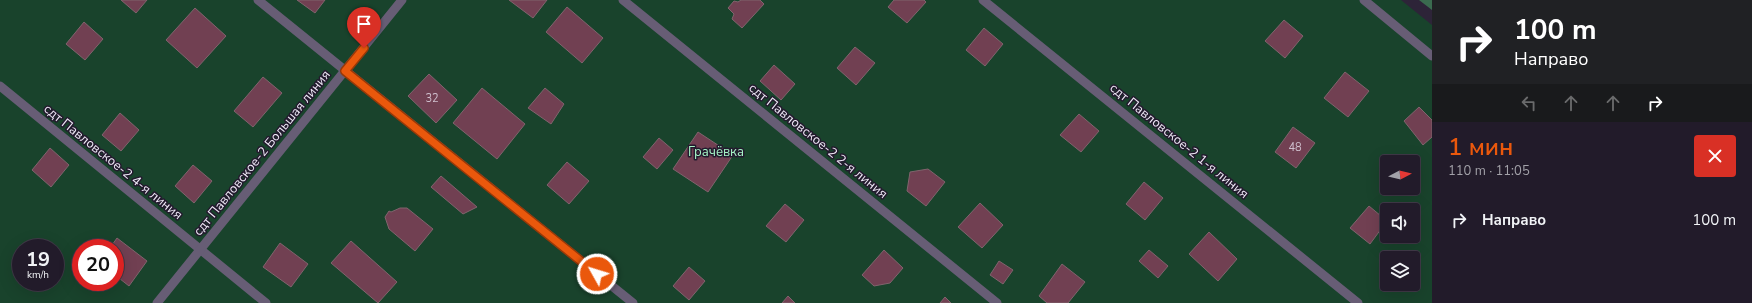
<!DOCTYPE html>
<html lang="ru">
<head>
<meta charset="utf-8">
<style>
  :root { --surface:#221b2a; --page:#2e2836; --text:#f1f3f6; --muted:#a2a1a8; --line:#3f3947; --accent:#ea580c }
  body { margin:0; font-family:"Nunito Sans",sans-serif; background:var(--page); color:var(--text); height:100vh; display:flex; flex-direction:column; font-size:15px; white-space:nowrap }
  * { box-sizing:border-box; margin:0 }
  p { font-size:13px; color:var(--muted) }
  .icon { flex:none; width:22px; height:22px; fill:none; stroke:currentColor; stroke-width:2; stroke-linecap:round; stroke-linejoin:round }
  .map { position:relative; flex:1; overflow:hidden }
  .side { display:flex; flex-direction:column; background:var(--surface); width:320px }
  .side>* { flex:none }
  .hud { background:#202124; color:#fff; overflow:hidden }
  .needle { width:26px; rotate:83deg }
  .tools { position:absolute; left:1380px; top:155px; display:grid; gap:8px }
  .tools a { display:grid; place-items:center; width:40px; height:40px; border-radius:4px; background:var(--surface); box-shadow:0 4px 16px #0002,0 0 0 1px var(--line); font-size:20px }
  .speed { position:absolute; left:12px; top:239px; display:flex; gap:8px; font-size:20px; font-weight:700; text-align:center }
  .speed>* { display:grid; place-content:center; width:52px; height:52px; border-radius:50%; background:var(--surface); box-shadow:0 4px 16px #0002,0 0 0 1px var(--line); line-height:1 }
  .speed small { font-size:10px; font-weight:400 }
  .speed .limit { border:6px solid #d22; background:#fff; color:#111 }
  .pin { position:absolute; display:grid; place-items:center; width:34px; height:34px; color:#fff; margin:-41px -17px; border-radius:50% 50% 50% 0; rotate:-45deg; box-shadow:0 0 4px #0007 }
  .pin .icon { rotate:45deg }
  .me { position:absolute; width:44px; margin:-22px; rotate:309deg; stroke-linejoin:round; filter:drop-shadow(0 0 3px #0008) }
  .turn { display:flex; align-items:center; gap:14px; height:84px; padding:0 16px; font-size:18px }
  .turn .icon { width:52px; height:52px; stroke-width:2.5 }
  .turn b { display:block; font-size:28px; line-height:34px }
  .lanes { display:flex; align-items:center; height:38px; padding:0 16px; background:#0003; justify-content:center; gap:20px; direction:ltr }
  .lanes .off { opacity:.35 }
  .round { display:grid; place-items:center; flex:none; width:42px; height:42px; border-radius:4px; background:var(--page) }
  .head { display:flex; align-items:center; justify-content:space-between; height:68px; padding:0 16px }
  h1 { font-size:24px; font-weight:600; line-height:30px; color:var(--accent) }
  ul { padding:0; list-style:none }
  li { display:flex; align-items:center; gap:12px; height:60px; padding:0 16px }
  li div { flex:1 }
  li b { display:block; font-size:15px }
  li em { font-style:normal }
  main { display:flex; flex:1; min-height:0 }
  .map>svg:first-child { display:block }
</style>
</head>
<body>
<main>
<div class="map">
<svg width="1432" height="303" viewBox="0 0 1432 303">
  <rect width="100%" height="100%" fill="#2d2438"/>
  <path fill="#19432c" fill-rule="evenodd" d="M0,0H1401L1432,25V303H0ZM1387,162H1413V188H1387ZM1387,210H1413V236H1387ZM21,248H55V282H21ZM81,248H115V282H81ZM1387,258H1413V284H1387Z"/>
  <polygon fill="#3a6b4f" points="1419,0 1432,0 1432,10"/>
  <g fill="#714052" stroke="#80646d">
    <polygon points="121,0 147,0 136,13"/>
    <polygon points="297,0 325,0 315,13"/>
    <polygon points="509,0 547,0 533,18"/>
    <polygon points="741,0 760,0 764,4 742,28 732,19 734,14 728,8 734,1 738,2"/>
    <polygon points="894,0 924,0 926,2 907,23 888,7"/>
    <polygon points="567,7 603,38 582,63 546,32"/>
    <polygon points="195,8 226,36 197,68 166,40"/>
    <polygon points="1284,20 1303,36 1285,58 1265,41"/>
    <polygon points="84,22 103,39 85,60 66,44"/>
    <polygon points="984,28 1003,44 985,66 966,50"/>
    <polygon points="855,47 875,63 856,85 837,68"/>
    <polygon points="774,65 795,84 781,100 760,81"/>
    <polygon points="1345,72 1369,91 1348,117 1324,98"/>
    <polygon points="429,74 457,100 436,123 408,96"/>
    <polygon points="263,77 282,93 253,127 234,111"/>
    <polygon points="482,88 525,124 497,159 453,123"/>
    <polygon points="545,88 564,104 551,124 528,108"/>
    <polygon points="1419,107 1432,120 1432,137 1423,145 1404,121"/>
    <polygon points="120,113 139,130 121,151 102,135"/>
    <polygon points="1079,114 1099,131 1081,152 1060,135"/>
    <polygon points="1293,127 1315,143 1296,168 1275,152"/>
    <polygon points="698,132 733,155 708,192 673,169"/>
    <polygon points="659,138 673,150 657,169 643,157"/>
    <polygon points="50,148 69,165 51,187 32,170"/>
    <polygon points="567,162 589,181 569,204 547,185"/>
    <polygon points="193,165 212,181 194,203 175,186"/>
    <polygon points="928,169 945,182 926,206 907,191 910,172"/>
    <polygon points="441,176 477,207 463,214 431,187"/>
    <polygon points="1144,182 1163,198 1145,220 1126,204"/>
    <polygon points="980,203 1003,225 982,248 958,227"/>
    <polygon points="785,204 804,220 786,242 766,226"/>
    <polygon points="1369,206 1387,221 1370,244 1350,228"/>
    <polygon points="400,208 407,208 433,229 415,251 389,229 385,217 389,211 391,212"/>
    <polygon points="1209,232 1237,259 1218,281 1189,254"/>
    <polygon points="117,238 147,261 129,286 115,275 115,248 110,248"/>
    <polygon points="351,241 397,282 378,303 331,263"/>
    <polygon points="280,243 308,264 291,287 263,267"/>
    <polygon points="884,250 903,268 890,283 874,286 862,275"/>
    <polygon points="1149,250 1168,266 1158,278 1139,261"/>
    <polygon points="999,261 1013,270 1003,284 990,275"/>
    <polygon points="1062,264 1085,282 1068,303 1047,303 1039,296"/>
    <polygon points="689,267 705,281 689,300 673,286"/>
    <polygon points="788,296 795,303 782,303"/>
    <polygon points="945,297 951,303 940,303"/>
  </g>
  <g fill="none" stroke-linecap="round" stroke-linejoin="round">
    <g stroke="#675d75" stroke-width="9">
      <polyline points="258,0 633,303"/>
      <polyline points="623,0 997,303"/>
      <polyline points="983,0 1358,303"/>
      <polyline points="1364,0 1432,56"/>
      <polyline points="0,86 266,303"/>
      <polyline points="157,303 402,0"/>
    </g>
  </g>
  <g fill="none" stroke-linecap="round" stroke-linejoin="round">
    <g stroke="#983908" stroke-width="10">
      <polyline id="route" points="364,48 345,71 597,274"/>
    </g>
    <use href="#route" stroke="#ea580c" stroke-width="7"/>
  </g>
  <g text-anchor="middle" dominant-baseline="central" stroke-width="3" stroke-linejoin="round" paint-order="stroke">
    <g font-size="11" fill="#cfbfcd">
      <text x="432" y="98">32</text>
      <text x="1295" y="147">48</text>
    </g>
    <g font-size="13" fill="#eee9f6" stroke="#231a2e">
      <text transform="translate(818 141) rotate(39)">сдт Павловское-2 2-я линия</text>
      <text transform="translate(1179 141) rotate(39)">сдт Павловское-2 1-я линия</text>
      <text transform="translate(262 153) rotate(-51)">сдт Павловское-2 Большая линия</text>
      <text transform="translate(113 162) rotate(39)">сдт Павловское-2 4-я линия</text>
    </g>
    <g font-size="13" fill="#a6f5c6" stroke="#231a2e">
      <text x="716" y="152">Грачёвка</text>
    </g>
  </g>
</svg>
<div class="tools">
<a><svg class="needle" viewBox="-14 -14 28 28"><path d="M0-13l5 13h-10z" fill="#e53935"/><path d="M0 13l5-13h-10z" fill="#a2a1a8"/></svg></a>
<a><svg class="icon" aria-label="sound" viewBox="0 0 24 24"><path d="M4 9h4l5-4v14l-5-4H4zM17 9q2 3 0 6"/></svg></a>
<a><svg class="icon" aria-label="layers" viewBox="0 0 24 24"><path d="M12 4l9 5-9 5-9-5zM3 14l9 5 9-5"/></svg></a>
</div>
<div class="speed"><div>19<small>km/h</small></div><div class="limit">20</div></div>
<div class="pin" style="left:364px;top:48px;background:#d93025"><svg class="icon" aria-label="arrive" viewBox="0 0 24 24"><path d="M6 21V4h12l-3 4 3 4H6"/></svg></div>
<svg class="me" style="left:597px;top:274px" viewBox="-20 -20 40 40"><circle r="17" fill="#ea580c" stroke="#fff" stroke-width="3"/><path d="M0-11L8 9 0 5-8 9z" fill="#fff"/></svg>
</div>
<section class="side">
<div class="hud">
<div class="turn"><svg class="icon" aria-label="right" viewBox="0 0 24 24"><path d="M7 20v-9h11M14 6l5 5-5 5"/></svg><div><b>100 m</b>Направо</div></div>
<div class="lanes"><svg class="icon off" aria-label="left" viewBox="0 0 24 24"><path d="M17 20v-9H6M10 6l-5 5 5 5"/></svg><svg class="icon off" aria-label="ahead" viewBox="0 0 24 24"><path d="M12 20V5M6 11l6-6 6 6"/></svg><svg class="icon off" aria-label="ahead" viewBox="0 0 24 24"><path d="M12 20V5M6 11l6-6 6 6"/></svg><svg class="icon" aria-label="right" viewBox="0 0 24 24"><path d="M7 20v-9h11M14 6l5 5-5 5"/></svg></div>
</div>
<div class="head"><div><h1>1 мин</h1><p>110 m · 11:05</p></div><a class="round" style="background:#d93025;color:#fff"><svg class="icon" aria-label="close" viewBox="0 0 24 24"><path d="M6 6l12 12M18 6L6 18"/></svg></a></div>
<ul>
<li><svg class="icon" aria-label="right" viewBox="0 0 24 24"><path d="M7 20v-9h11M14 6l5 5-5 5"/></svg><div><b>Направо</b></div><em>100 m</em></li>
</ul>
</section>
</main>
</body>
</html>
